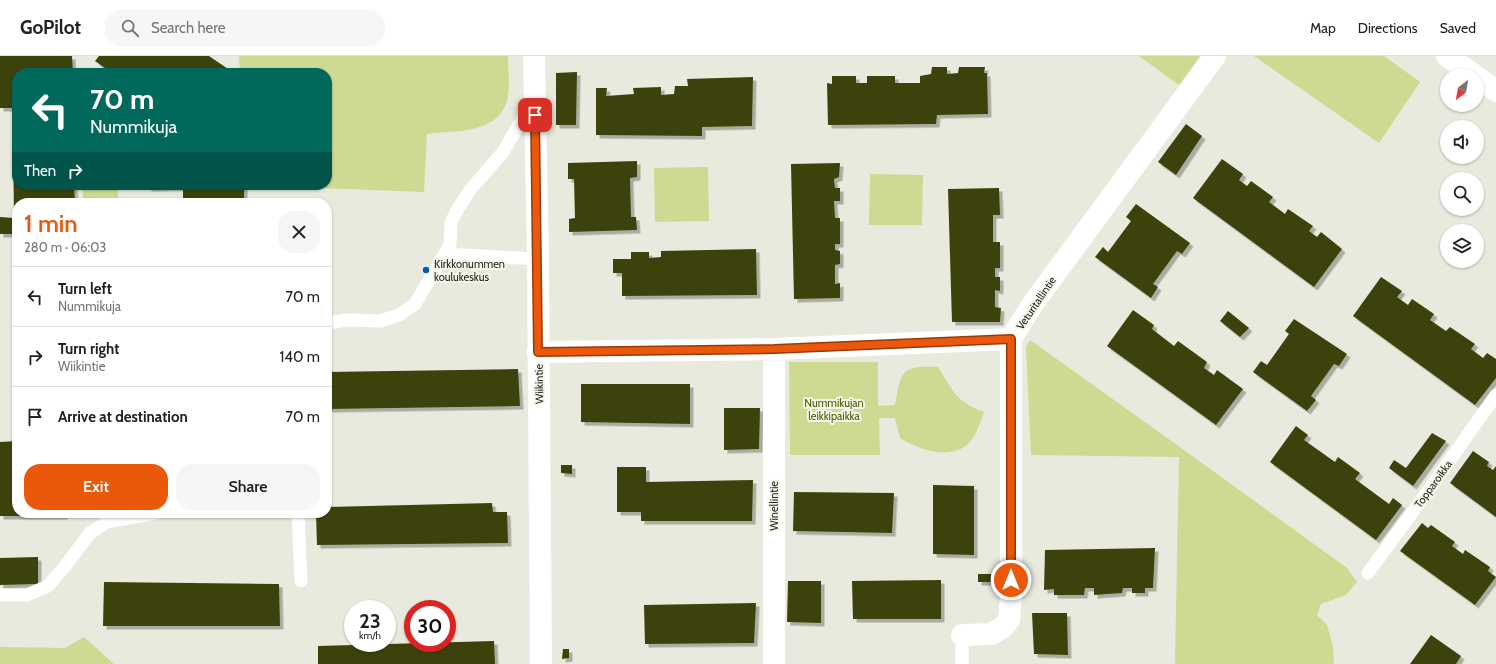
<!DOCTYPE html>
<html lang="en">
<head>
<meta charset="utf-8">
<style>
  :root { --surface:#fff; --page:#f6f6f6; --text:#202124; --muted:#757577; --line:#e0e0e0; --accent:#ea580c }
  body { margin:0; font-family:Cabin,sans-serif; background:var(--page); color:var(--text); height:100vh; display:flex; flex-direction:column; font-size:15px; white-space:nowrap }
  * { box-sizing:border-box; margin:0 }
  p { font-size:13px; color:var(--muted) }
  .icon { flex:none; width:22px; height:22px; fill:none; stroke:currentColor; stroke-width:2; stroke-linecap:round; stroke-linejoin:round }
  .map { position:relative; flex:1; overflow:hidden }
  .details { position:absolute; left:12px; top:142px; width:320px; height:320px; display:flex; flex-direction:column; background:var(--surface); border-radius:16px; box-shadow:0 1px 3px #0004 }
  .details>* { flex:none }
  .top-card { position:absolute; left:12px; top:12px; width:320px; height:122px; border-radius:16px; box-shadow:0 1px 3px #0004; background:#00695c; color:#fff; overflow:hidden }
  .needle { width:26px; rotate:211deg }
  .buttons { position:absolute; left:1440px; top:12px; display:grid; gap:8px }
  .buttons a { display:grid; place-items:center; width:44px; height:44px; border-radius:50%; background:var(--surface); box-shadow:0 1px 3px #0004; font-size:20px }
  .speed { position:absolute; left:344px; top:544px; display:flex; gap:8px; font-size:20px; font-weight:700; text-align:center }
  .speed>* { display:grid; place-content:center; width:52px; height:52px; border-radius:50%; background:var(--surface); box-shadow:0 1px 3px #0004; line-height:1 }
  .speed small { font-size:10px; font-weight:400 }
  .speed .limit { border:6px solid #d22; background:#fff; color:#111 }
  .pin { position:absolute; display:grid; place-items:center; width:34px; height:34px; color:#fff; margin:-17px; border-radius:8px; box-shadow:0 2px 6px #0006 }
  .me { position:absolute; width:44px; margin:-22px; rotate:0deg; stroke-linejoin:round; filter:drop-shadow(0 0 3px #0008) }
  .turn { display:flex; align-items:center; gap:14px; height:84px; padding:0 12px; font-size:18px }
  .turn .icon { width:52px; height:52px; stroke-width:2.5 }
  .turn b { display:block; font-size:28px; line-height:34px }
  .then { display:flex; align-items:center; height:38px; padding:0 12px; background:#0003; gap:8px; font-size:15px }
  .round { display:grid; place-items:center; flex:none; width:42px; height:42px; border-radius:16px; background:var(--page) }
  .summary { display:flex; align-items:center; justify-content:space-between; height:68px; padding:0 12px }
  h1 { font-size:24px; font-weight:600; line-height:30px; color:var(--accent) }
  .button { display:flex; gap:8px; margin-top:auto; padding:8px 12px }
  .button a { flex:1; height:46px; border-radius:16px; background:var(--accent); color:#fff; font-size:16px; font-weight:600; line-height:46px; text-align:center }
  .button a+a { background:var(--page); color:var(--text) }
  ul { padding:0; list-style:none }
  li { display:flex; align-items:center; gap:12px; height:60px; padding:0 12px; border-top:1px solid var(--line) }
  li div { flex:1 }
  li b { display:block; font-size:15px }
  li em { font-style:normal }
  header { display:flex; align-items:center; gap:24px; box-sizing:border-box; height:56px; padding:0 20px; background:var(--surface); border-bottom:1px solid var(--line) }
  header strong { font-size:19px }
  nav { display:flex; gap:22px; margin-inline-start:auto; font-size:14px }
  .search { width:280px; height:36px; background:var(--page); display:flex; align-items:center; gap:10px; box-sizing:border-box; padding:0 14px; border-radius:16px; color:var(--muted); font-size:15px }
  .map>svg:first-child { display:block }
</style>
</head>
<body>
<header>
<strong>GoPilot</strong>
<div class="search"><svg class="icon" aria-label="search" viewBox="0 0 24 24"><circle cx="10" cy="10" r="6"/><path d="M15 15l6 6"/></svg>Search here</div>
<nav><a>Map</a><a>Directions</a><a>Saved</a></nav>
</header>
<div class="map">
<svg width="1496" height="608" viewBox="0 0 1496 608">
  <defs>
    <filter id="shadow"><feDropShadow dx="3.5" dy="3.5" stdDeviation="0" flood-color="#0004"/></filter>
  </defs>
  <rect width="100%" height="100%" fill="#e7eadd"/>
  <g fill="#ced992">
    <path d="M239,0H508C508,13 510,27 508,40C501,79 456,74 427,78L424,136L319,132V129H327V17H240Z"/>
    <polygon points="1139,0 1200,0 1179,29"/>
    <polygon points="1254,0 1384,0 1420,26 1379,87"/>
    <polygon points="708,111 709,165 655,166 654,112"/>
    <polygon points="870,118 923,119 922,169 869,169"/>
    <rect x="83" y="129" width="35" height="18"/>
    <polygon points="1030,284 1184,394 1347,512 1357,526 1346,539 1321,548 1317,559 1327,569 1333,590 1334,608 1175,608 1179,401 1031,399 1026,291"/>
    <path d="M789,306H878V350L895,349C901,315 901,309 938,311C954,336 955,345 984,356C980,366 977,378 969,387C951,405 919,394 900,382L895,362H879L880,399H790Z"/>
    <polygon points="84,581 114,608 0,608 0,591 65,592"/>
  </g>
  <g fill="#3c4308" filter="url(#shadow)">
    <polygon points="0,0 72,0 73,17 17,17 17,52 0,52"/>
    <polygon points="99,0 209,0 231,15 230,17 112,17 95,5"/>
    <polygon points="932,11 947,11 947,18 958,17 959,11 985,11 984,17 987,17 988,58 937,59 936,68 828,69 827,27 832,28 832,20 856,20 856,27 867,27 867,20 895,20 895,27 920,27 920,20 931,18"/>
    <polygon points="577,16 576,69 556,69 556,17"/>
    <polygon points="753,21 752,70 702,71 702,80 596,79 596,32 607,32 606,40 634,38 633,32 661,31 661,39 674,38 675,30 688,30 687,23"/>
    <polygon points="1186,68 1202,80 1176,119 1158,106"/>
    <polygon points="13,78 17,78 17,129 74,129 75,147 17,147 17,309 14,309 14,178 0,178 0,161 14,162"/>
    <polygon points="1222,103 1243,118 1239,124 1247,130 1251,125 1273,141 1269,146 1285,158 1288,153 1313,170 1309,175 1317,181 1321,176 1342,193 1314,231 1193,142"/>
    <polygon points="637,105 637,121 630,122 631,161 636,161 637,174 569,176 569,163 575,162 574,123 568,123 568,107"/>
    <polygon points="840,107 839,121 834,123 835,132 840,132 840,145 834,145 835,162 840,162 840,188 835,188 835,194 840,195 840,208 835,209 835,228 840,227 840,242 794,243 791,108"/>
    <polygon points="148,129 244,129 244,147 183,147 183,131 148,132"/>
    <polygon points="999,132 1000,159 993,159 993,186 1000,186 1000,212 995,212 995,221 1000,221 1000,235 995,234 995,251 1001,252 1000,266 952,266 948,133"/>
    <polygon points="1136,148 1190,187 1182,198 1177,195 1153,228 1158,231 1151,242 1095,201 1103,191 1108,196 1131,165 1126,161"/>
    <polygon points="756,193 757,239 622,240 622,217 613,217 613,203 631,203 631,196 649,196 649,202 661,201 661,195"/>
    <polygon points="1381,221 1402,235 1397,241 1408,249 1412,243 1434,258 1430,264 1446,275 1450,271 1475,288 1471,293 1483,302 1487,297 1496,303 1496,322 1475,349 1353,260"/>
    <polygon points="1133,254 1154,269 1152,273 1174,290 1178,285 1207,306 1204,312 1214,319 1217,314 1243,333 1216,369 1107,290"/>
    <polygon points="1228,255 1249,272 1240,281 1220,265"/>
    <polygon points="1294,263 1347,298 1339,310 1334,308 1311,340 1316,344 1307,355 1253,316 1261,305 1267,309 1289,278 1285,275"/>
    <polygon points="518,313 520,350 327,353 327,316"/>
    <polygon points="581,328 690,328 690,368 581,366"/>
    <polygon points="724,352 760,352 759,393 724,394"/>
    <polygon points="1296,370 1308,379 1304,384 1335,406 1338,401 1360,417 1355,423 1389,448 1393,442 1402,449 1376,484 1270,406"/>
    <polygon points="1432,377 1446,385 1413,430 1389,412 1394,404 1406,412"/>
    <polygon points="17,385 17,457 64,457 64,460 0,460 0,386"/>
    <polygon points="1473,395 1489,406 1487,410 1493,414 1496,410 1496,461 1450,427"/>
    <polygon points="561,409 572,409 572,418 561,417"/>
    <polygon points="617,411 646,411 646,426 753,424 752,465 641,465 641,456 617,456"/>
    <polygon points="933,429 974,430 974,499 933,498"/>
    <polygon points="794,436 894,437 892,477 793,475"/>
    <polygon points="492,447 493,456 507,456 508,487 317,489 316,457 327,457 327,451"/>
    <polygon points="1422,467 1428,472 1431,469 1455,486 1452,490 1463,498 1465,494 1490,511 1488,515 1496,521 1475,549 1400,495"/>
    <polygon points="1155,492 1153,532 1145,532 1145,537 1132,537 1132,532 1123,532 1122,537 1094,539 1094,532 1085,532 1084,539 1054,539 1054,533 1044,534 1045,494"/>
    <polygon points="38,501 38,528 0,529 0,502"/>
    <polygon points="978,518 991,518 992,526 978,526"/>
    <polygon points="941,524 941,563 853,563 852,525"/>
    <polygon points="788,525 821,525 821,567 787,566"/>
    <polygon points="104,526 279,528 280,570 103,570"/>
    <polygon points="756,547 754,587 645,588 644,549"/>
    <polygon points="1032,557 1067,557 1068,599 1034,598"/>
    <polygon points="1431,579 1461,600 1456,608 1410,608"/>
    <polygon points="494,585 495,608 318,608 318,590"/>
    <polygon points="563,593 569,593 569,602 562,603"/>
  </g>
  <g fill="none" stroke-linecap="round" stroke-linejoin="round">
    <g stroke="#fff" stroke-width="13">
      <polyline points="445,198 538,203"/>
      <polyline points="327,267 347,264 380,265 399,259 415,248 450,189 451,166 459,151 470,134 503,96 533,45"/>
      <polyline points="298,457 301,525"/>
      <polyline points="1368,517 1428,435 1496,339"/>
      <polyline points="0,539 27,539 48,530 66,509 90,477 107,466 156,457"/>
      <polyline points="962,579 962,608"/>
    </g>
    <g stroke="#fff" stroke-width="22">
      <polyline points="534,0 538,203 541,608"/>
      <polyline points="538,296 774,293 1011,283"/>
      <polyline points="962,579 991,578 1002,572 1009,564 1011,540 1011,283 1032,249 1215,0"/>
      <polyline points="774,608 774,293"/>
    </g>
    <g stroke="#fff" stroke-width="22">
      <polyline points="1447,0 1474,19"/>
      <polyline points="1477,21 1496,35"/>
    </g>
  </g>
  <g fill="none" stroke-linecap="round" stroke-linejoin="round">
    <g stroke="#983908" stroke-width="10">
      <polyline id="route" points="535,59 538,296 774,293 1011,283 1011,524"/>
    </g>
    <use href="#route" stroke="#ea580c" stroke-width="7"/>
  </g>
  <circle fill="#0357c1" stroke="#f4f7ea" stroke-width="1.5" cx="426" cy="214" r="4"/>
  <g text-anchor="middle" dominant-baseline="central" stroke-width="4" stroke-linejoin="round" paint-order="stroke">
    <g font-size="11" fill="#242520" stroke="#f4f7ea" text-anchor="start">
      <text x="434" y="208">Kirkkonummen<tspan x="434" dy="13">koulukeskus</tspan></text>
    </g>
    <g font-size="11" fill="#242520" stroke="#f4f7ea">
      <text transform="translate(1036 247) rotate(-56)">Veturitallintie</text>
      <text transform="translate(539 328) rotate(-91)">Wiikintie</text>
      <text transform="translate(1433 428) rotate(-54)">Topparoikka</text>
      <text transform="translate(774 450) rotate(-90)">Winellintie</text>
    </g>
    <g font-size="11" fill="#4f5700" stroke="#f4f7ea">
      <text x="834" y="347">Nummikujan<tspan x="834" dy="13">leikkipaikka</tspan></text>
    </g>
  </g>
</svg>
<div class="buttons">
<a><svg class="needle" viewBox="-14 -14 28 28"><path d="M0-13l5 13h-10z" fill="#e53935"/><path d="M0 13l5-13h-10z" fill="#757577"/></svg></a>
<a><svg class="icon" aria-label="sound" viewBox="0 0 24 24"><path d="M4 9h4l5-4v14l-5-4H4zM17 9q2 3 0 6"/></svg></a>
<a><svg class="icon" aria-label="search" viewBox="0 0 24 24"><circle cx="10" cy="10" r="6"/><path d="M15 15l6 6"/></svg></a>
<a><svg class="icon" aria-label="layers" viewBox="0 0 24 24"><path d="M12 4l9 5-9 5-9-5zM3 14l9 5 9-5"/></svg></a>
</div>
<div class="speed"><div>23<small>km/h</small></div><div class="limit">30</div></div>
<div class="pin" style="left:535px;top:59px;background:#d93025"><svg class="icon" aria-label="arrive" viewBox="0 0 24 24"><path d="M6 21V4h12l-3 4 3 4H6"/></svg></div>
<svg class="me" style="left:1011px;top:524px" viewBox="-20 -20 40 40"><circle r="17" fill="#ea580c" stroke="#fff" stroke-width="3"/><path d="M0-11L8 9 0 5-8 9z" fill="#fff"/></svg>
<div class="top-card">
<div class="turn"><svg class="icon" aria-label="left" viewBox="0 0 24 24"><path d="M17 20v-9H6M10 6l-5 5 5 5"/></svg><div><b>70 m</b>Nummikuja</div></div>
<div class="then">Then<svg class="icon" aria-label="right" viewBox="0 0 24 24"><path d="M7 20v-9h11M14 6l5 5-5 5"/></svg></div>
</div>
<section class="details">
<div class="summary"><div><h1>1 min</h1><p>280 m · 06:03</p></div><a class="round"><svg class="icon" aria-label="close" viewBox="0 0 24 24"><path d="M6 6l12 12M18 6L6 18"/></svg></a></div>
<ul>
<li><svg class="icon" aria-label="left" viewBox="0 0 24 24"><path d="M17 20v-9H6M10 6l-5 5 5 5"/></svg><div><b>Turn left</b><p>Nummikuja</p></div><em>70 m</em></li>
<li><svg class="icon" aria-label="right" viewBox="0 0 24 24"><path d="M7 20v-9h11M14 6l5 5-5 5"/></svg><div><b>Turn right</b><p>Wiikintie</p></div><em>140 m</em></li>
<li><svg class="icon" aria-label="arrive" viewBox="0 0 24 24"><path d="M6 21V4h12l-3 4 3 4H6"/></svg><div><b>Arrive at destination</b></div><em>70 m</em></li>
</ul>
<div class="button"><a>Exit</a><a>Share</a></div>
</section>
</div>
</body>
</html>
